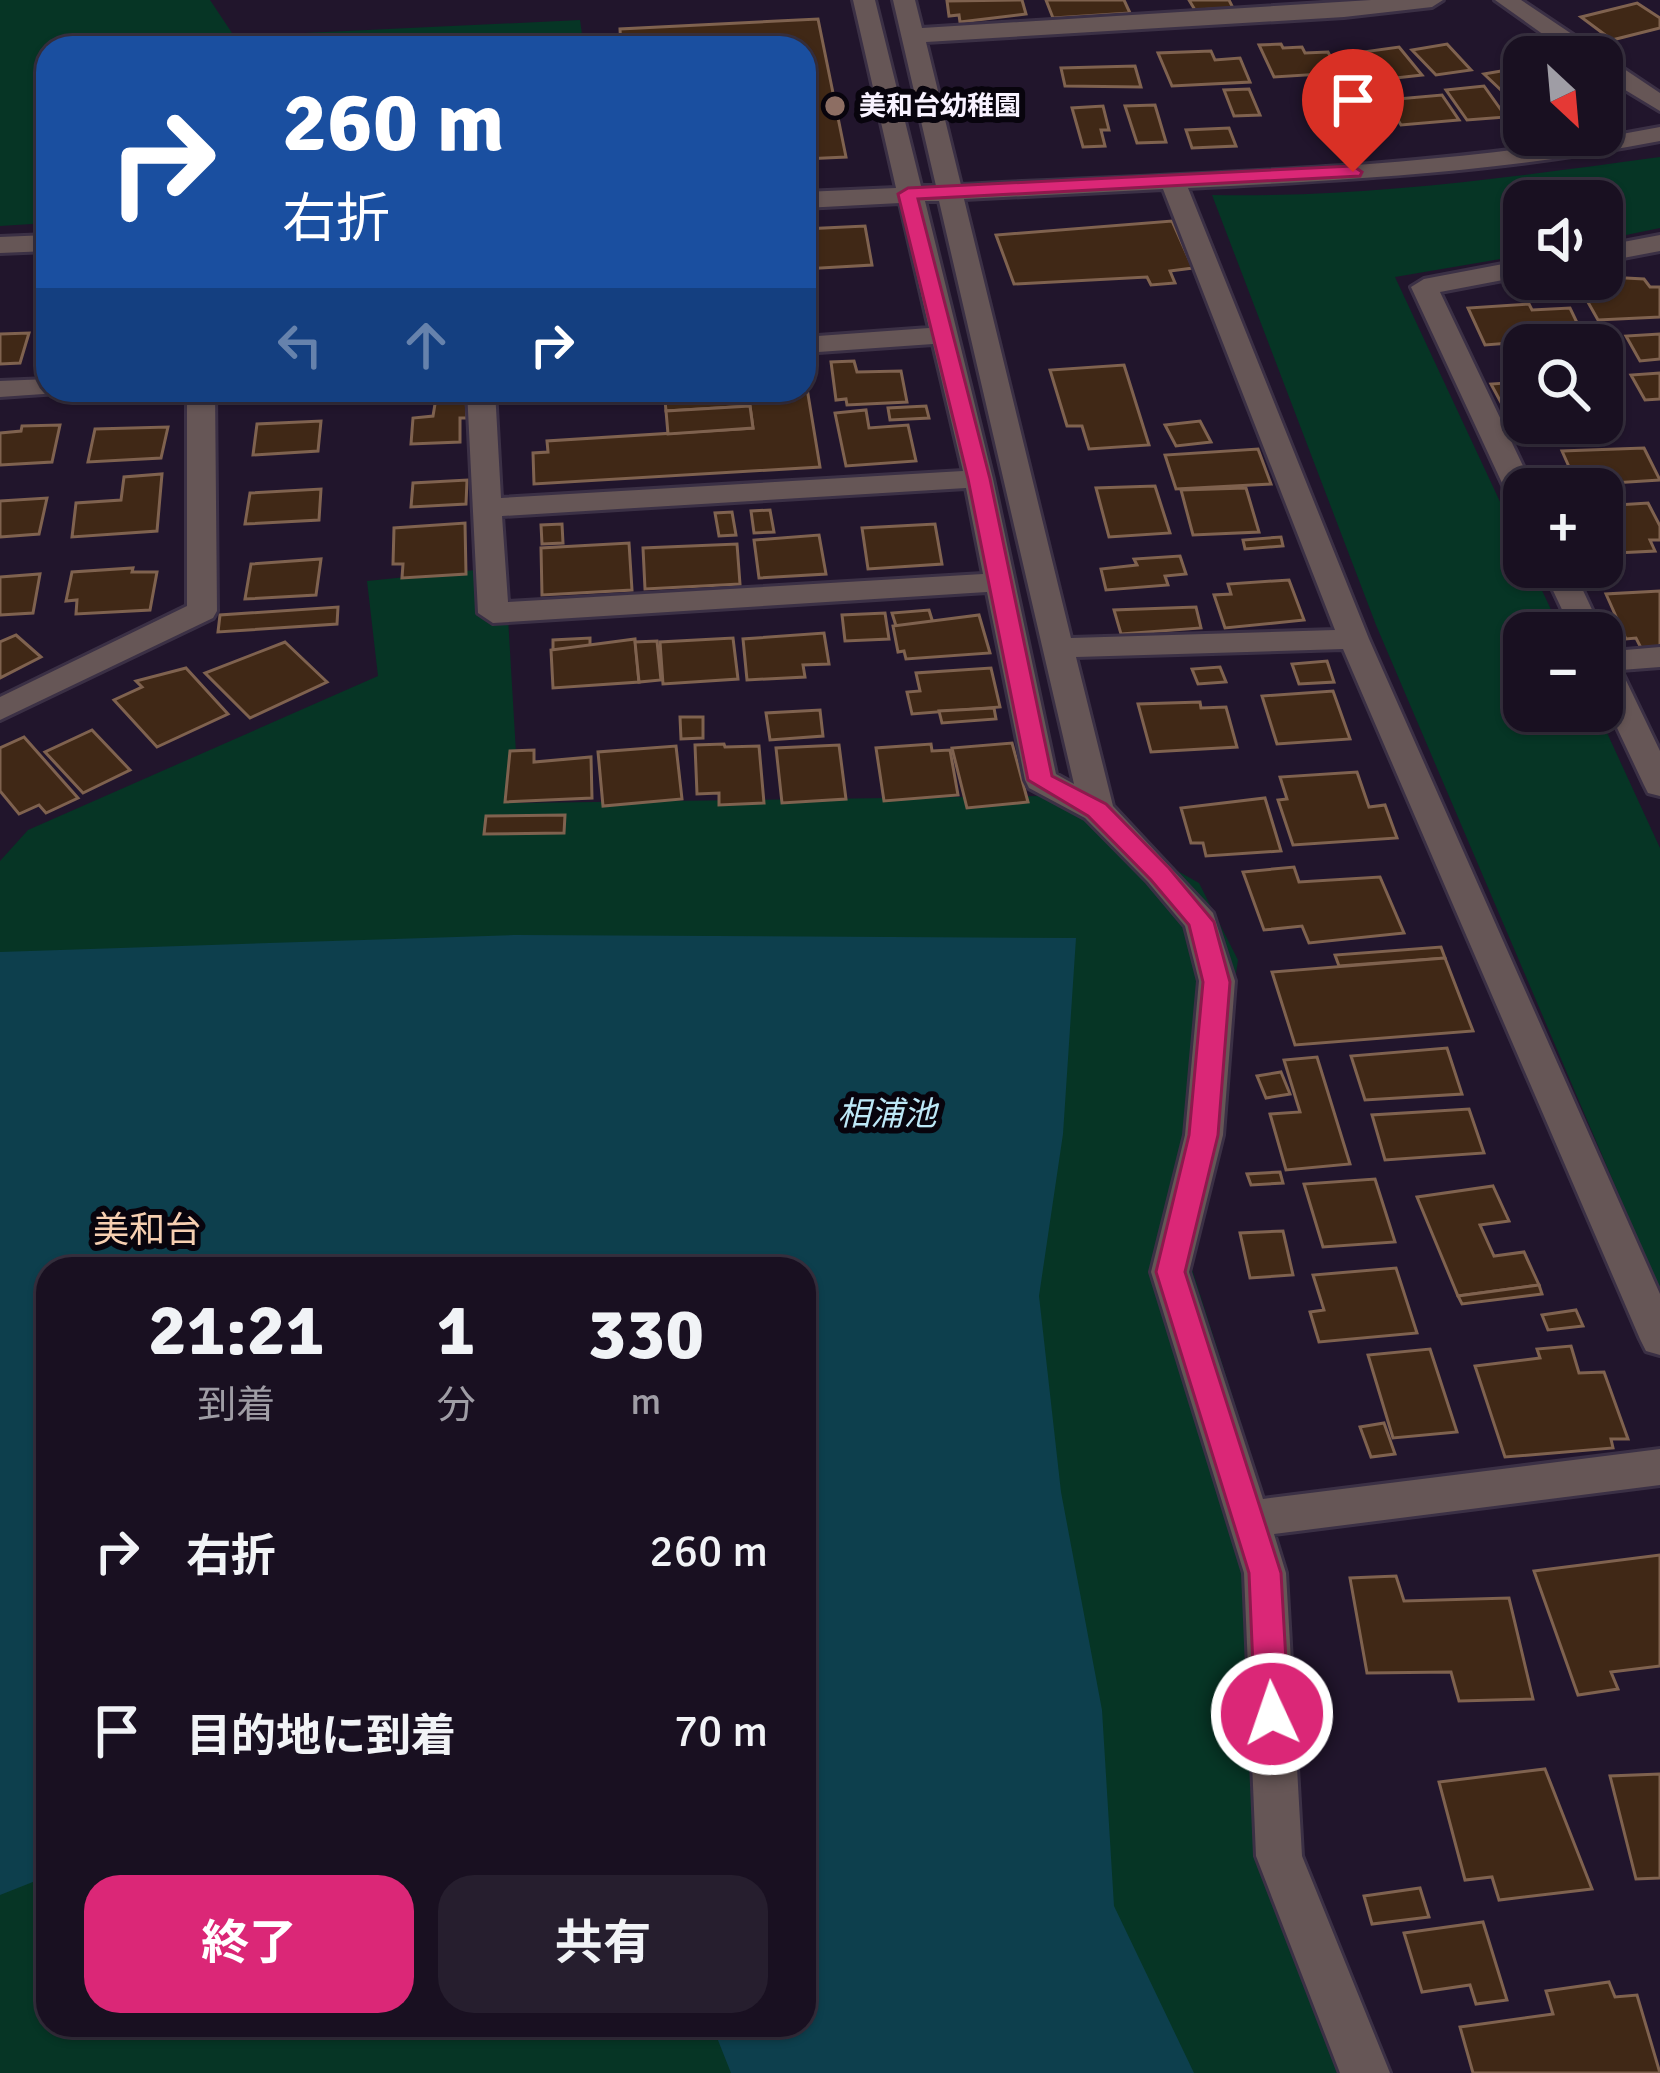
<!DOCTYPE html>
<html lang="ja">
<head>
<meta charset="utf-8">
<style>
  :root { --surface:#191021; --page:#261e2e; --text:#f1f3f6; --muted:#9f9da5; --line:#37303f; --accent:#db2777 }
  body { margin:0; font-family:Signika,"Noto Sans JP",sans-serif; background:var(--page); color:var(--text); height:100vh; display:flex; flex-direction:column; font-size:45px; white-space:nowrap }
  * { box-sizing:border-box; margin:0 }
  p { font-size:39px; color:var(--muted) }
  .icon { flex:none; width:66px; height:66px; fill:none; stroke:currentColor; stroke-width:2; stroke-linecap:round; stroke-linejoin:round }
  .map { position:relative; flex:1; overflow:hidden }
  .drawer { position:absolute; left:36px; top:1257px; width:780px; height:780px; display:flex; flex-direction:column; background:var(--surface); border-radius:36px; box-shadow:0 3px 9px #0004,0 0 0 3px var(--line) }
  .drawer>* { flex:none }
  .guide { position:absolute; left:36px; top:36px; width:780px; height:366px; border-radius:36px; box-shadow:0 3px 9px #0004,0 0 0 3px var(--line); background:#1a4fa0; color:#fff; overflow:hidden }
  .needle { width:78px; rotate:154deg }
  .controls { position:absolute; left:1503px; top:36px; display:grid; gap:24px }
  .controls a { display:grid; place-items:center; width:120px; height:120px; border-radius:24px; background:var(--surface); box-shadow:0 3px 9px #0004,0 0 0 3px var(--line); font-size:60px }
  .pin { position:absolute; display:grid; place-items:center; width:102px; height:102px; color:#fff; margin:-123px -51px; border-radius:50% 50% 50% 0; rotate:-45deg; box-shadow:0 0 12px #0007 }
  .pin .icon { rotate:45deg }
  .me { position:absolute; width:132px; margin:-66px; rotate:357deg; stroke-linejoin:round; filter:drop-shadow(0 0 9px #0008) }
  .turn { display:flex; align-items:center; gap:42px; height:252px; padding:0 48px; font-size:54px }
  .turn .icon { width:156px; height:156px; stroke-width:2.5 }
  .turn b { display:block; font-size:84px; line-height:102px }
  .lanes { display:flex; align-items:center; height:114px; padding:0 48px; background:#0003; justify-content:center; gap:60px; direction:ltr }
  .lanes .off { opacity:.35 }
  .eta { display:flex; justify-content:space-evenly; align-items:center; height:204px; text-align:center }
  .eta b { font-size:72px; font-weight:700; line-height:84px }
  .action { display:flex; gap:24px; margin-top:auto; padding:24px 48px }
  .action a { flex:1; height:138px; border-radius:36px; background:var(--accent); color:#fff; font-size:48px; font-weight:700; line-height:138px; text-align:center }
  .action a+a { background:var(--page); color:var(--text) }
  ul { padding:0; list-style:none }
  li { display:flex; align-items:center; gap:36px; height:180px; padding:0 48px }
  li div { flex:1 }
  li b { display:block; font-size:45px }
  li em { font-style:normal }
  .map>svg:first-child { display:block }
</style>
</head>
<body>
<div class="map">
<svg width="1660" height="2073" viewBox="0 0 1660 2073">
  <rect width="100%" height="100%" fill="#21152c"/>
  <g fill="#063525" fill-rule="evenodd">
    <polygon points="0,0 210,0 242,48 48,48 48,223 0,226"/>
    <polygon points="580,20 584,48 314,48 304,33"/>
    <path d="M1660,157V228L1602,240V201H1524V255L1395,277L1524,553V567H1531L1562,633H1524V711H1597L1660,848V1291L1376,625L1212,195C1362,198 1512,177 1660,157Z"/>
    <path d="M505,567L519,803L1044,796L1199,883L1238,960L1192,1269L1285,1561L1303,1856L1389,2073H0V861L28,830L378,676L367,581ZM48,1269H804V2025H48Z"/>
  </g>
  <polygon fill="#0d3f4d" points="514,935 1076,938 1063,1134 1039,1296 1061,1492 1102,1710 1114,1906 1194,2073 731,2073 712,2025 804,2025 804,1269 48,1269 48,1876 0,1895 0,952"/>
  <g fill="#402816" stroke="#7f624f" stroke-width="3">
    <polygon points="1022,0 1026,14 960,22 959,15 949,16 947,1"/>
    <polygon points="1046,0 1124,0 1130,13 1053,18"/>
    <polygon points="1189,0 1229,0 1233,8 1195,10"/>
    <polygon points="1637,3 1660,18 1660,28 1612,40 1581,17"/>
    <polygon points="818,19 846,157 804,159 804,48 621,48 620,29"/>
    <polygon points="1281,44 1283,48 1302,47 1305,53 1328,52 1339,73 1274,77 1259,45"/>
    <polygon points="1447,44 1471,70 1436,75 1412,50"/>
    <polygon points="1399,47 1422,75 1387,79 1363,52"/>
    <polygon points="1211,51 1215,60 1240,58 1250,82 1172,86 1158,53"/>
    <polygon points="1135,66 1141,87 1065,86 1061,68"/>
    <polygon points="1518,68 1524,73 1521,109 1484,74"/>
    <polygon points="1484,86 1506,117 1467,120 1446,90"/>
    <polygon points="1249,89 1260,115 1234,116 1224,90"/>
    <polygon points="1442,95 1459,120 1401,125 1386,100"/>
    <polygon points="1155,105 1166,142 1137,143 1125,106"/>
    <polygon points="1103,106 1109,130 1101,130 1105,146 1083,147 1072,108"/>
    <polygon points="1229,128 1236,146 1192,148 1186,130"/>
    <polygon points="1172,221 1193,268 1170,271 1175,283 1151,285 1147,277 1014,284 996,235"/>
    <polygon points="865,226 872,265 804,269 804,229"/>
    <polygon points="1607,277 1644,279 1650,287 1660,287 1660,317 1598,320 1575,279"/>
    <polygon points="1529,304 1532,310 1570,308 1581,331 1544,334 1547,340 1485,345 1468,308"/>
    <polygon points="29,333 20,363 0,364 0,334"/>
    <polygon points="1660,334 1660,359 1640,361 1626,336"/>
    <polygon points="854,361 857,372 901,371 907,402 847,405 846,399 836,400 831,362"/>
    <polygon points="1124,365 1149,445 1089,449 1082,426 1067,426 1050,370"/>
    <polygon points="1660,373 1660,399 1645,400 1631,375"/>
    <polygon points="1519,375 1524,375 1524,420 1511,421 1491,384 1522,382"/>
    <polygon points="805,376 820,467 534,484 533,453 548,452 547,441 753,428 750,406 666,411 664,390 804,390"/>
    <polygon points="1602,378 1621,413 1602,414"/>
    <polygon points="466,397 467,418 460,418 460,442 411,444 413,418 433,416 436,398"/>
    <polygon points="750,406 753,428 668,434 666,411"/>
    <polygon points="926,406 929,418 890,420 888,408"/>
    <polygon points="866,410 869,428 908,425 916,461 846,466 835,413"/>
    <polygon points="321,421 318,451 253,455 257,424"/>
    <polygon points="1200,421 1211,442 1176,446 1165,425"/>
    <polygon points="60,425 52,462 0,465 0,433 21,431 22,426"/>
    <polygon points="168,427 161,458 88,462 95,429"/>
    <polygon points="1644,448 1660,480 1597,484 1592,476 1574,478 1562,451"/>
    <polygon points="1258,449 1271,484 1176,489 1165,455"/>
    <polygon points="162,474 157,531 72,537 76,503 121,500 124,477"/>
    <polygon points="467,480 466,504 411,507 413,483"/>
    <polygon points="1155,486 1170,533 1109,537 1096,488"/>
    <polygon points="1246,488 1259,532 1193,535 1181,490"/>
    <polygon points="321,489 319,520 245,524 250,493"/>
    <polygon points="47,498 39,534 0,537 0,501"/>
    <polygon points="1648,503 1660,526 1660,540 1650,540 1655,551 1616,553 1613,547 1602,547 1602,506"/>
    <polygon points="770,510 774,532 754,533 751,511"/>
    <polygon points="732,512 736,535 719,536 715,513"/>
    <polygon points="465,523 466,574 402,578 403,564 393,564 394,528"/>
    <polygon points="562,524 563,543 542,544 541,525"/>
    <polygon points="935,524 942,564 868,569 862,528"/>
    <polygon points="819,535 826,574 759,578 754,540"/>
    <polygon points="1281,537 1283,546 1245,549 1243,540"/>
    <polygon points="629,543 632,590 542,595 541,548"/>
    <polygon points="737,544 740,584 645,589 643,548"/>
    <polygon points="1180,556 1186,574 1165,576 1168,585 1106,590 1101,569 1137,565 1134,559"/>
    <polygon points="321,559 316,595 245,599 251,564"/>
    <polygon points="133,568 132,572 157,572 150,610 76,614 77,600 66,601 72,572"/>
    <polygon points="40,574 33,613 0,615 0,577"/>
    <polygon points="1289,580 1304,620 1225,628 1214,595 1231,594 1228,584"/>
    <polygon points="1660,591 1660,648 1642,650 1636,638 1626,639 1606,594"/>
    <polygon points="338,607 337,624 218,632 220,615"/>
    <polygon points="1196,607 1201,628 1121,634 1114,610"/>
    <polygon points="929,610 933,623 896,626 892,613"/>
    <polygon points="885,613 889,639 845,641 842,615"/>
    <polygon points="979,615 990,653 906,659 904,651 898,652 893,626"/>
    <polygon points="824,633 829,664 803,665 805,677 747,680 743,639"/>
    <polygon points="16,635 41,657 0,678 0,642"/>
    <polygon points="590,638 590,647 553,650 553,640"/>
    <polygon points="733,638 738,679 663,684 660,642"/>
    <polygon points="635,639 639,682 553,688 551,650"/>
    <polygon points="657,641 661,680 639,682 635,642"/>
    <polygon points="285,642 327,682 250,718 205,673"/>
    <polygon points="1327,661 1334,682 1299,684 1292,664"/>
    <polygon points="1220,667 1226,682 1198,684 1192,669"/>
    <polygon points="186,668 228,714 157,747 114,700 142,687 136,681"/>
    <polygon points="991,668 1000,707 912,714 907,692 920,691 916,673"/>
    <polygon points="1333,691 1350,739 1277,744 1262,696"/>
    <polygon points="1200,702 1201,708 1226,707 1237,747 1151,752 1138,704"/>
    <polygon points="994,708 996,719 942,723 939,711"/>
    <polygon points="820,710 823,736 770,740 766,713"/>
    <polygon points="680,717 703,717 703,738 681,739"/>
    <polygon points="92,730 130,770 83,793 45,752"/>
    <polygon points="24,737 78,798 46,813 39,805 19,814 0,791 0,748"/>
    <polygon points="1012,743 1028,802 967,808 952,748"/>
    <polygon points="724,744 725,747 759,746 764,803 719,805 719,793 697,794 695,745"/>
    <polygon points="931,744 932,751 950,750 958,795 884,801 876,748"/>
    <polygon points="839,745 846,799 782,803 776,748"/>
    <polygon points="676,746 682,799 603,806 598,752"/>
    <polygon points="534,750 534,762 591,757 592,798 505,802 510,751"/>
    <polygon points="1357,772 1369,807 1385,805 1397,838 1293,845 1278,800 1287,799 1280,777"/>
    <polygon points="1265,798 1281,851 1206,856 1203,843 1191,843 1181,808"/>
    <polygon points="565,815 564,833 484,834 486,816"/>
    <polygon points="1294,867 1299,882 1380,877 1404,933 1309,943 1302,926 1264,930 1243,872"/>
    <polygon points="1441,947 1445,958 1339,966 1335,955"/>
    <polygon points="1445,958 1473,1031 1295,1045 1272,972"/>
    <polygon points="1447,1048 1462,1094 1365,1100 1351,1056"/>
    <polygon points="1317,1057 1350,1164 1286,1170 1270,1114 1300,1112 1284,1060"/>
    <polygon points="1281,1072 1290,1094 1266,1098 1257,1076"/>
    <polygon points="1469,1109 1484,1153 1385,1160 1372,1115"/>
    <polygon points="1280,1172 1283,1183 1251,1185 1247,1174"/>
    <polygon points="1375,1179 1395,1242 1323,1247 1304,1184"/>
    <polygon points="1493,1186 1509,1221 1480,1225 1494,1256 1524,1252 1539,1285 1458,1296 1417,1197"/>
    <polygon points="1283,1231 1293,1275 1250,1278 1240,1233"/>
    <polygon points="1396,1268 1417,1333 1319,1342 1310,1312 1324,1310 1313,1275"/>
    <polygon points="1539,1285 1542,1294 1462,1304 1458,1296"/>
    <polygon points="1576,1310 1583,1326 1548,1330 1542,1315"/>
    <polygon points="1571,1346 1579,1373 1604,1372 1628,1439 1611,1439 1613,1448 1505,1457 1475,1366 1540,1358 1537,1349"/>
    <polygon points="1430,1349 1457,1432 1393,1438 1368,1355"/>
    <polygon points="1384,1423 1395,1454 1371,1457 1360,1427"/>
    <polygon points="1660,1555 1660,1666 1611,1672 1618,1689 1578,1695 1534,1571"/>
    <polygon points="1396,1576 1404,1601 1509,1598 1533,1699 1459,1701 1451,1672 1367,1673 1350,1578"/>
    <polygon points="1545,1769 1592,1889 1499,1900 1492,1877 1465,1880 1439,1782"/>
    <polygon points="1660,1774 1660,1878 1636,1879 1610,1776"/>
    <polygon points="1420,1888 1429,1917 1372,1924 1364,1896"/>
    <polygon points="1483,1922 1507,2000 1476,2004 1470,1985 1422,1992 1404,1933"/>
    <polygon points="1609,1982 1615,1997 1637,1995 1660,2073 1473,2073 1460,2027 1553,2014 1546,1991"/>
  </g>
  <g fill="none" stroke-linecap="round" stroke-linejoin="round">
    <g stroke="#3b3045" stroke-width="6">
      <g id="minor">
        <path d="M853,0H875L921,186H936L893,0H915L922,28L1371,0H1443L1432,7L1344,17L926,42L961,185C1194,173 1429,171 1660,127V141C1503,172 1347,180 1188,188L1369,639L1660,1294V1355L1646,1351L1640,1339L1343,649L1076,657L1113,806L1213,913L1235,981L1223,1135L1189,1272L1263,1499L1660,1449V1485L1274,1534L1286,1573L1302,1856L1390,2073H1340L1256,1856L1244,1573L1151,1272L1185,1135L1199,981L1185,926L1148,882L1085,818L1029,788L1025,780L987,592L493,623L478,613L467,390H495L501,498L963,471L933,344L804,353V337L929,328L900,203L804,208V192L896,188ZM1163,189L1335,630L1071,638L964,199ZM925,201H939L1074,784L1056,774L993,479ZM966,488L983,574L508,602L502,516Z"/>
        <polygon points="1495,0 1521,0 1660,93 1660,111 1602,76 1602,57 1575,57"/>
        <polygon points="48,235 48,251 0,253 0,237"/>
        <polygon points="1660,235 1660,251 1602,262 1602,246"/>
        <polygon points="1524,260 1524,276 1440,292 1534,489 1524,489 1524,507 1509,498 1411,287 1424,279"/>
        <polygon points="48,379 48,390 58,393 0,397 0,381"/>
        <polygon points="187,390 215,390 217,611 213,618 0,720 0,697 187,606"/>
        <polygon points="1542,567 1572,567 1603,633 1602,635 1573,633"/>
        <polygon points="1660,647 1660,667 1621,670 1660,751 1660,796 1648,793 1644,785 1602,696 1602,652"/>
      </g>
    </g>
    <use href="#minor" fill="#665656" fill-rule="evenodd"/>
  </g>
  <polygon fill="#db2777" stroke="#8e194d" stroke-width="3" points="1353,166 1362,172 1360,176 918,199 990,479 1052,776 1106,804 1169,868 1214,922 1230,982 1218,1135 1185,1272 1281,1573 1289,1714 1284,1725 1272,1730 1260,1725 1255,1714 1249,1573 1156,1272 1189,1135 1203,982 1189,925 1151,880 1088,816 1028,780 968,479 898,194 908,188"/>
  <circle fill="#8d6e63" stroke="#08040d" stroke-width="4.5" cx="835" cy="106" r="12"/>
  <g text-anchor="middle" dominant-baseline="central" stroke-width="12" stroke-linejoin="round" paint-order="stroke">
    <g font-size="27" font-weight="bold" fill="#f8f2ff" stroke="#08040d" text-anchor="start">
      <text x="859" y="106">美和台幼稚園</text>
    </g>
    <g font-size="33" font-style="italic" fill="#bde8f7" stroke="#08040d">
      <text x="887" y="1114">相浦池</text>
    </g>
    <g font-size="36" fill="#f6cfb1" stroke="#08040d">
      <text x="147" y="1230">美和台</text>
    </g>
  </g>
</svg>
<div class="controls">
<a><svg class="needle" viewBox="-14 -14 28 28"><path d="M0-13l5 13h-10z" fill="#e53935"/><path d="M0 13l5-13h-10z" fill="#9f9da5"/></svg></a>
<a><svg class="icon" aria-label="sound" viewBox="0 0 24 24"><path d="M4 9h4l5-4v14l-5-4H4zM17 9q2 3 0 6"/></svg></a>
<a><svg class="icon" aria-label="search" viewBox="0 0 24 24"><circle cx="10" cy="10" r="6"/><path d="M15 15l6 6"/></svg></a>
<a>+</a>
<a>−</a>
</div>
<div class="pin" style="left:1353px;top:172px;background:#d93025"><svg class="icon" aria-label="arrive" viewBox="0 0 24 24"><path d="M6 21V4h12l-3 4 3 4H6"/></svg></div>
<svg class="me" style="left:1272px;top:1714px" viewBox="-20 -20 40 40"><circle r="17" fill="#db2777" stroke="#fff" stroke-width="3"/><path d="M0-11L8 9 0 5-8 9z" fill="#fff"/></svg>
<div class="guide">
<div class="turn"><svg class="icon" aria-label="right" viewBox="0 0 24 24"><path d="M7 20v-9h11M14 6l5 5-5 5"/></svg><div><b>260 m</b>右折</div></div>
<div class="lanes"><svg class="icon off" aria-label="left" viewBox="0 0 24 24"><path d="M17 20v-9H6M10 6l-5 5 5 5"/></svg><svg class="icon off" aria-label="ahead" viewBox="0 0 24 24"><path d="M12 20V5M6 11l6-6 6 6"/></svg><svg class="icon" aria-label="right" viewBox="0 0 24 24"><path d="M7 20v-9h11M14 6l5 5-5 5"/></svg></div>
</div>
<section class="drawer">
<div class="eta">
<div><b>21:21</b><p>到着</p></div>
<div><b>1</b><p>分</p></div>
<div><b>330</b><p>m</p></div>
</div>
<ul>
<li><svg class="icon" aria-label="right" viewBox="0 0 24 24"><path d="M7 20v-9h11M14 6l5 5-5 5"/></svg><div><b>右折</b></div><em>260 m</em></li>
<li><svg class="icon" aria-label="arrive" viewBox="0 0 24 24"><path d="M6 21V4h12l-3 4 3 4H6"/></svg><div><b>目的地に到着</b></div><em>70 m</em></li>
</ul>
<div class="action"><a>終了</a><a>共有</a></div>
</section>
</div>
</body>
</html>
